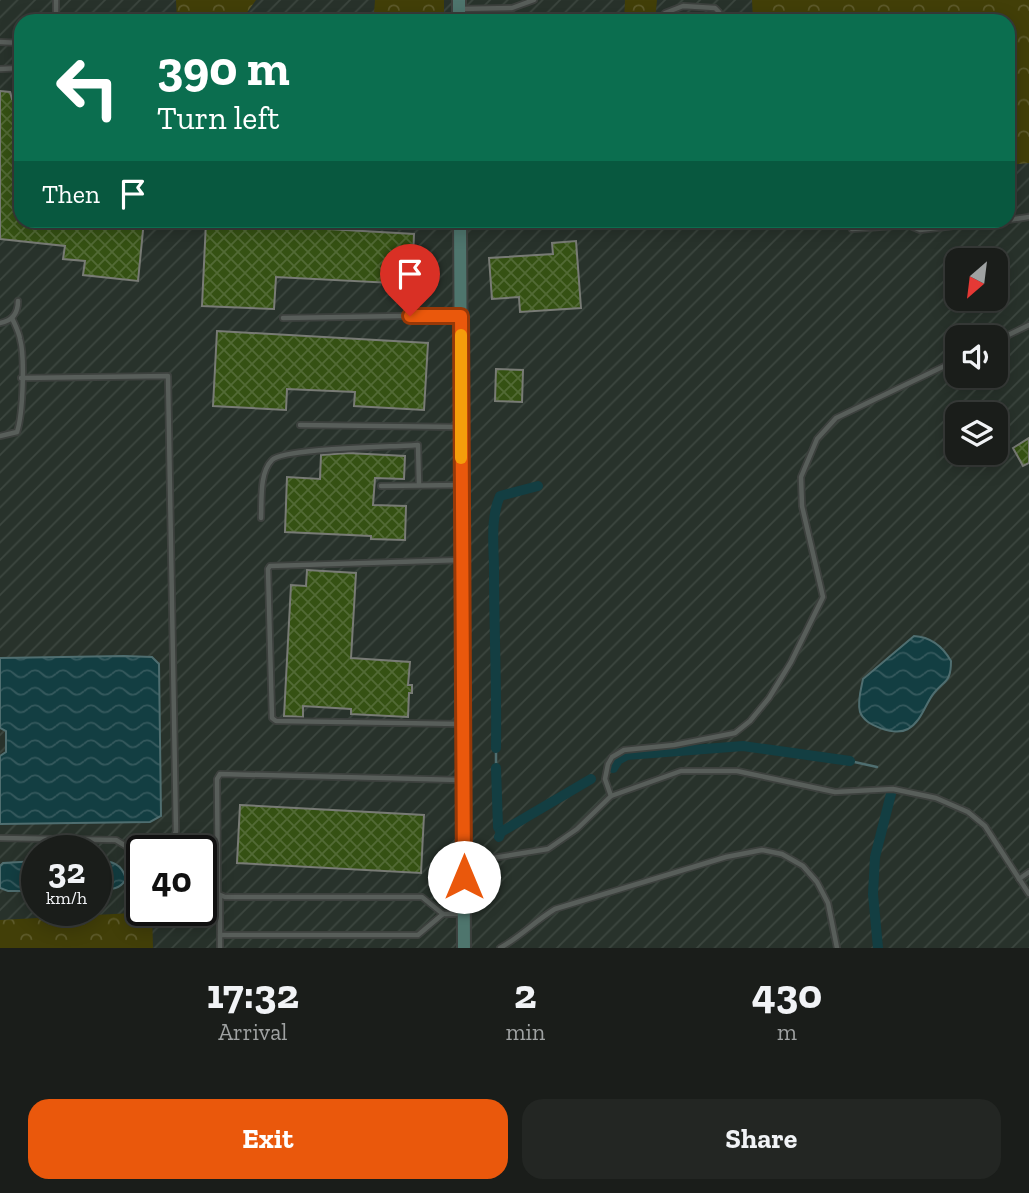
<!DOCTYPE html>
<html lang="en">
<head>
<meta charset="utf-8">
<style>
  :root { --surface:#1a1d1a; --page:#232623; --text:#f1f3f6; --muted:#9fa2a2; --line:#383b39; --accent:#ea580c }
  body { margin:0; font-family:"Zilla Slab",serif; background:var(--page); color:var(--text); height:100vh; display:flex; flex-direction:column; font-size:26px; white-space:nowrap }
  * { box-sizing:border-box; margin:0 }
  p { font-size:23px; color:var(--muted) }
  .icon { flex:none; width:38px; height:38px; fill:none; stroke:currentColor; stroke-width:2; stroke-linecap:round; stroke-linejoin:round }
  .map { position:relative; height:948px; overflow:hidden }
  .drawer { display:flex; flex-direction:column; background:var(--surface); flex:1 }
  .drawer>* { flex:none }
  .guide { position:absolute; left:14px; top:14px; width:1001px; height:214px; border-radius:21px; box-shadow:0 4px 18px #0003,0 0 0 2px var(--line); background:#0b6e4f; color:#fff; overflow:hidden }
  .needle { width:46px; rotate:208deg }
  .buttons { position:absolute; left:945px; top:248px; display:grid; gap:14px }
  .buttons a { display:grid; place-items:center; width:63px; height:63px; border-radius:14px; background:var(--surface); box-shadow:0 4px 18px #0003,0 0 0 2px var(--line); font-size:35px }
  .speed { position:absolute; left:21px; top:835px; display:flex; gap:14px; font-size:35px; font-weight:700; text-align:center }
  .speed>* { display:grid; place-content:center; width:91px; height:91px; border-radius:50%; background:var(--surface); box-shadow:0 4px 18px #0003,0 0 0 2px var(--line); line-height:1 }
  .speed small { font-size:18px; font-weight:400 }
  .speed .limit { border:4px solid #111; border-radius:10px; background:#fff; color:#111 }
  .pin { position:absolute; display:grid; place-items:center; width:60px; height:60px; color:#fff; margin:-72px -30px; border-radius:50% 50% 50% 0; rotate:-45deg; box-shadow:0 0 7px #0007 }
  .pin .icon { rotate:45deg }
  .me { position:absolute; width:77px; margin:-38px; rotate:0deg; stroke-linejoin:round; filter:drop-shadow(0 0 5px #0008) }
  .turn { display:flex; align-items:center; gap:24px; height:147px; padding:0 28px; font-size:32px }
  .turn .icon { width:91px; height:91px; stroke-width:2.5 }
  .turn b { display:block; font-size:49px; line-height:60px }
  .then { display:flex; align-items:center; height:66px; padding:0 28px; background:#0003; gap:14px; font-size:26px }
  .eta { display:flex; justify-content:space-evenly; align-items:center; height:119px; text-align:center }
  .eta b { font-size:42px; font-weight:700; line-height:49px }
  .button { display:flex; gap:14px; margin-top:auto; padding:14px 28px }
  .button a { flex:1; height:80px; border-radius:21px; background:var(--accent); color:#fff; font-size:28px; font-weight:700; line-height:80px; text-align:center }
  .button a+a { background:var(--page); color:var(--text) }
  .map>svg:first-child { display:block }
</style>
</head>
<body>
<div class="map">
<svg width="1029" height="948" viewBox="0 0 1029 948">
  <defs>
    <pattern id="industrial-furrows" width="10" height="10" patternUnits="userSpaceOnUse" patternTransform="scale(1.75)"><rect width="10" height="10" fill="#28322b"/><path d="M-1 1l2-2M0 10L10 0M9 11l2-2" fill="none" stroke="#3c463f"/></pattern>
    <pattern id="forest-crowns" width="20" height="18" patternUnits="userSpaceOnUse" patternTransform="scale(1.75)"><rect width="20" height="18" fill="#423f08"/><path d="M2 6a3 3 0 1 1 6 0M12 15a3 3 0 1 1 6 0" fill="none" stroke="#5d5a2b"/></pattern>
    <pattern id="water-waves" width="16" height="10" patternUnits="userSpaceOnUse" patternTransform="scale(1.75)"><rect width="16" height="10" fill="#133e42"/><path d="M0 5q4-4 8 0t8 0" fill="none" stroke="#35595d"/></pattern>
    <pattern id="building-cross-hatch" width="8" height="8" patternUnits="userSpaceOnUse" patternTransform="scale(1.75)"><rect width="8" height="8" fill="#355113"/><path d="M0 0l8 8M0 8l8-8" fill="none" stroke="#526a35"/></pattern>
  </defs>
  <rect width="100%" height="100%" fill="#222723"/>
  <path fill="url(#industrial-furrows)" fill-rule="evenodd" d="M0,0H1029V948H0ZM21,21H1008V220H21ZM957,261H996V299H957ZM957,338H996V376H957ZM957,415H996V453H957ZM37,850H96V910H37ZM142,850H201V910H142Z"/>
  <g fill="url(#forest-crowns)">
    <polygon points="176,0 256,0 241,21 177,21"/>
    <polygon points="375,0 444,0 444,21 424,21 424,13 374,13"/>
    <polygon points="625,0 657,0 655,21 624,21"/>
    <polygon points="752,0 1029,0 1029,163 1008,165 1008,21 753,21"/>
    <polygon points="152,912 153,948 0,948 0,920"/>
  </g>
  <g fill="url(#water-waves)" stroke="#4f6e70" stroke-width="2">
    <path d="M914,636C931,637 943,647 951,661C951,682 945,680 934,693C925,704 922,721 908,729C895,736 865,726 860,712C857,702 861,689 863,679Z"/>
    <polygon points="124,656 152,657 159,664 161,816 150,822 0,824 0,756 6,752 6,731 0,728 0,658"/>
    <path d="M96,860C111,861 122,863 126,879C119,891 110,889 96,889Z"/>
    <polygon points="37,861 37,891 8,891 0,888 0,866 3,863"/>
  </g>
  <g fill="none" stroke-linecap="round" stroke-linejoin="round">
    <g stroke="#4f6e70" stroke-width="2.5">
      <polyline points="850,761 877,767"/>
      <polyline points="496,768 496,748"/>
    </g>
    <g stroke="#133e42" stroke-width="10">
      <path d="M496,748C497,689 494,630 494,570C494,547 490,518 500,496L538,486"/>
      <polyline points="496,768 498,827 501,832"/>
      <polyline points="613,768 618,760 627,755 743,746 850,761"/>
      <polyline points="499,837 501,832 591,779"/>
      <polyline points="878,948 873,894 875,857 891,794"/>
    </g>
  </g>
  <g fill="url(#building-cross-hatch)" stroke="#787b75" stroke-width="2">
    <polygon points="0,91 10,92 12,99 21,100 21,220 144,220 138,281 83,275 85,261 63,259 65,246 0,239"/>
    <polygon points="206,222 414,234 412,284 276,277 274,309 202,306"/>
    <polygon points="576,241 581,308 520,312 519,297 492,299 489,258 553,254 552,243"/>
    <polygon points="217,331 428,343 424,410 354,406 355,392 287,389 286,410 213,406"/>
    <polygon points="496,369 523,370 522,402 495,401"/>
    <polygon points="1029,438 1029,463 1023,466 1013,448"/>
    <polygon points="348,453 405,456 404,479 375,478 373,505 406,506 405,540 371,539 371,536 285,532 287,477 320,479 321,455"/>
    <polygon points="307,570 356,573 351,658 410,662 408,685 412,685 412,693 409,693 408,717 351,714 351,709 303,706 303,717 284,716 291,585 306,586"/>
    <polygon points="240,805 424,815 421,873 237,863"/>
  </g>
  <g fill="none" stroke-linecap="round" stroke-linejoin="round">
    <g stroke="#3d413e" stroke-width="8">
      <g id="lane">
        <polyline points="56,0 56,21"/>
        <polyline points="460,9 512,8 534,0"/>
        <polyline points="480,21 510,21"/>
        <polyline points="660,21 665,13 683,6 715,8 719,12 722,21"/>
        <polyline points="0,42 21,43"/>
        <polyline points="0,69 21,68"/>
        <polyline points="1008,220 1029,217"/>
        <polyline points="461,227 520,220"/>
        <polyline points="852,229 908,225 920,230 1003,220"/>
        <polyline points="283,318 460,315"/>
        <path d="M0,323C12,321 18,313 18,301"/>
        <polyline points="996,341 1029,325"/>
        <polyline points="21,378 168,376 176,831 170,850"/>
        <polyline points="300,425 460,427"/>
        <path d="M0,436L17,432C23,414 25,357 20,339C19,332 15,325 12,318"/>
        <polyline points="381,486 461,485"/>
        <path d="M261,518C262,501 259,473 272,460C284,448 394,447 418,445L419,485"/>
        <polyline points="461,724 276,721 272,718 268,569 270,566 461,560"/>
        <polyline points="460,780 220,774 217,779 218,894 225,897 422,897 443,914 463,914"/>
        <polyline points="611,796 605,779 608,764 612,757 624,750 674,745 735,733 750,721 769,698 791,662 823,597 802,506 801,477 817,439 836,418 957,360"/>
        <polyline points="0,838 116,840 142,856"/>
        <polyline points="464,858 493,858 548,849 577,829 611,796 681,771 737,771 835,792 893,789 936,798 968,812 985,826 1029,894"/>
        <polyline points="1019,879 1029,872"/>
        <polyline points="220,896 220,948"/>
        <polyline points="220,935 418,935 443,914"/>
        <path d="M500,948C520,937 535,921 555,909L726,857L762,850L782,854L803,866L817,882L828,903L837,948"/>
      </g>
    </g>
    <g stroke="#3d413e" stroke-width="16">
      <g id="secondary">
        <polyline points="459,0 459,21"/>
        <polyline points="460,220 464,948"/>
      </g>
    </g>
    <use href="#lane" stroke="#585e5a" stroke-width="4.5"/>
    <use href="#secondary" stroke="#4e756d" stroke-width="12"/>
  </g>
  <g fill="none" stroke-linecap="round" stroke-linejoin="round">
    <g stroke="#983908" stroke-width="18">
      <polyline id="route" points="410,316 461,316 464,877"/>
    </g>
    <use href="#route" stroke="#ea580c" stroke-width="12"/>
    <polyline stroke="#f59e0b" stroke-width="12" points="461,335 461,458"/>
  </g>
</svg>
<div class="buttons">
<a><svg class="needle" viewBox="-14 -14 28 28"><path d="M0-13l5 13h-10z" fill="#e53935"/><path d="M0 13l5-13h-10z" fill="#9fa2a2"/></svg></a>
<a><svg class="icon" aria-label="sound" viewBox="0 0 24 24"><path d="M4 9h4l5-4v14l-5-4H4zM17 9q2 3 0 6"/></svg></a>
<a><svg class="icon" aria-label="layers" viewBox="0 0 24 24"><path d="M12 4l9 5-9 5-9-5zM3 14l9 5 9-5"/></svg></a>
</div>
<div class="speed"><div>32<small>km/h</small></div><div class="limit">40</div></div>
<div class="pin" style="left:410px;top:316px;background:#d93025"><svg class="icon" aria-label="arrive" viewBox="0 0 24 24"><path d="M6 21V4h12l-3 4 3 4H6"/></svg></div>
<svg class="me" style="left:464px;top:877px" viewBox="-20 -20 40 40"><circle r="19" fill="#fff"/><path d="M0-13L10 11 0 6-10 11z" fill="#ea580c"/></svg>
<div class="guide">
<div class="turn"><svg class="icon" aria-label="left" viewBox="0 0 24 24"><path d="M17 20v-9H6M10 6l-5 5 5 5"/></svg><div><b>390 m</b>Turn left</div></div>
<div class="then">Then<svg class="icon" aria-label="arrive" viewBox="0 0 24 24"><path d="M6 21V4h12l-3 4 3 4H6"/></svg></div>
</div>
</div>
<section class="drawer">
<div class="eta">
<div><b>17:32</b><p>Arrival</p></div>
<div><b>2</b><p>min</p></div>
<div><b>430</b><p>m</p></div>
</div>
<div class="button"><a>Exit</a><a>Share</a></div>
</section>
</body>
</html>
